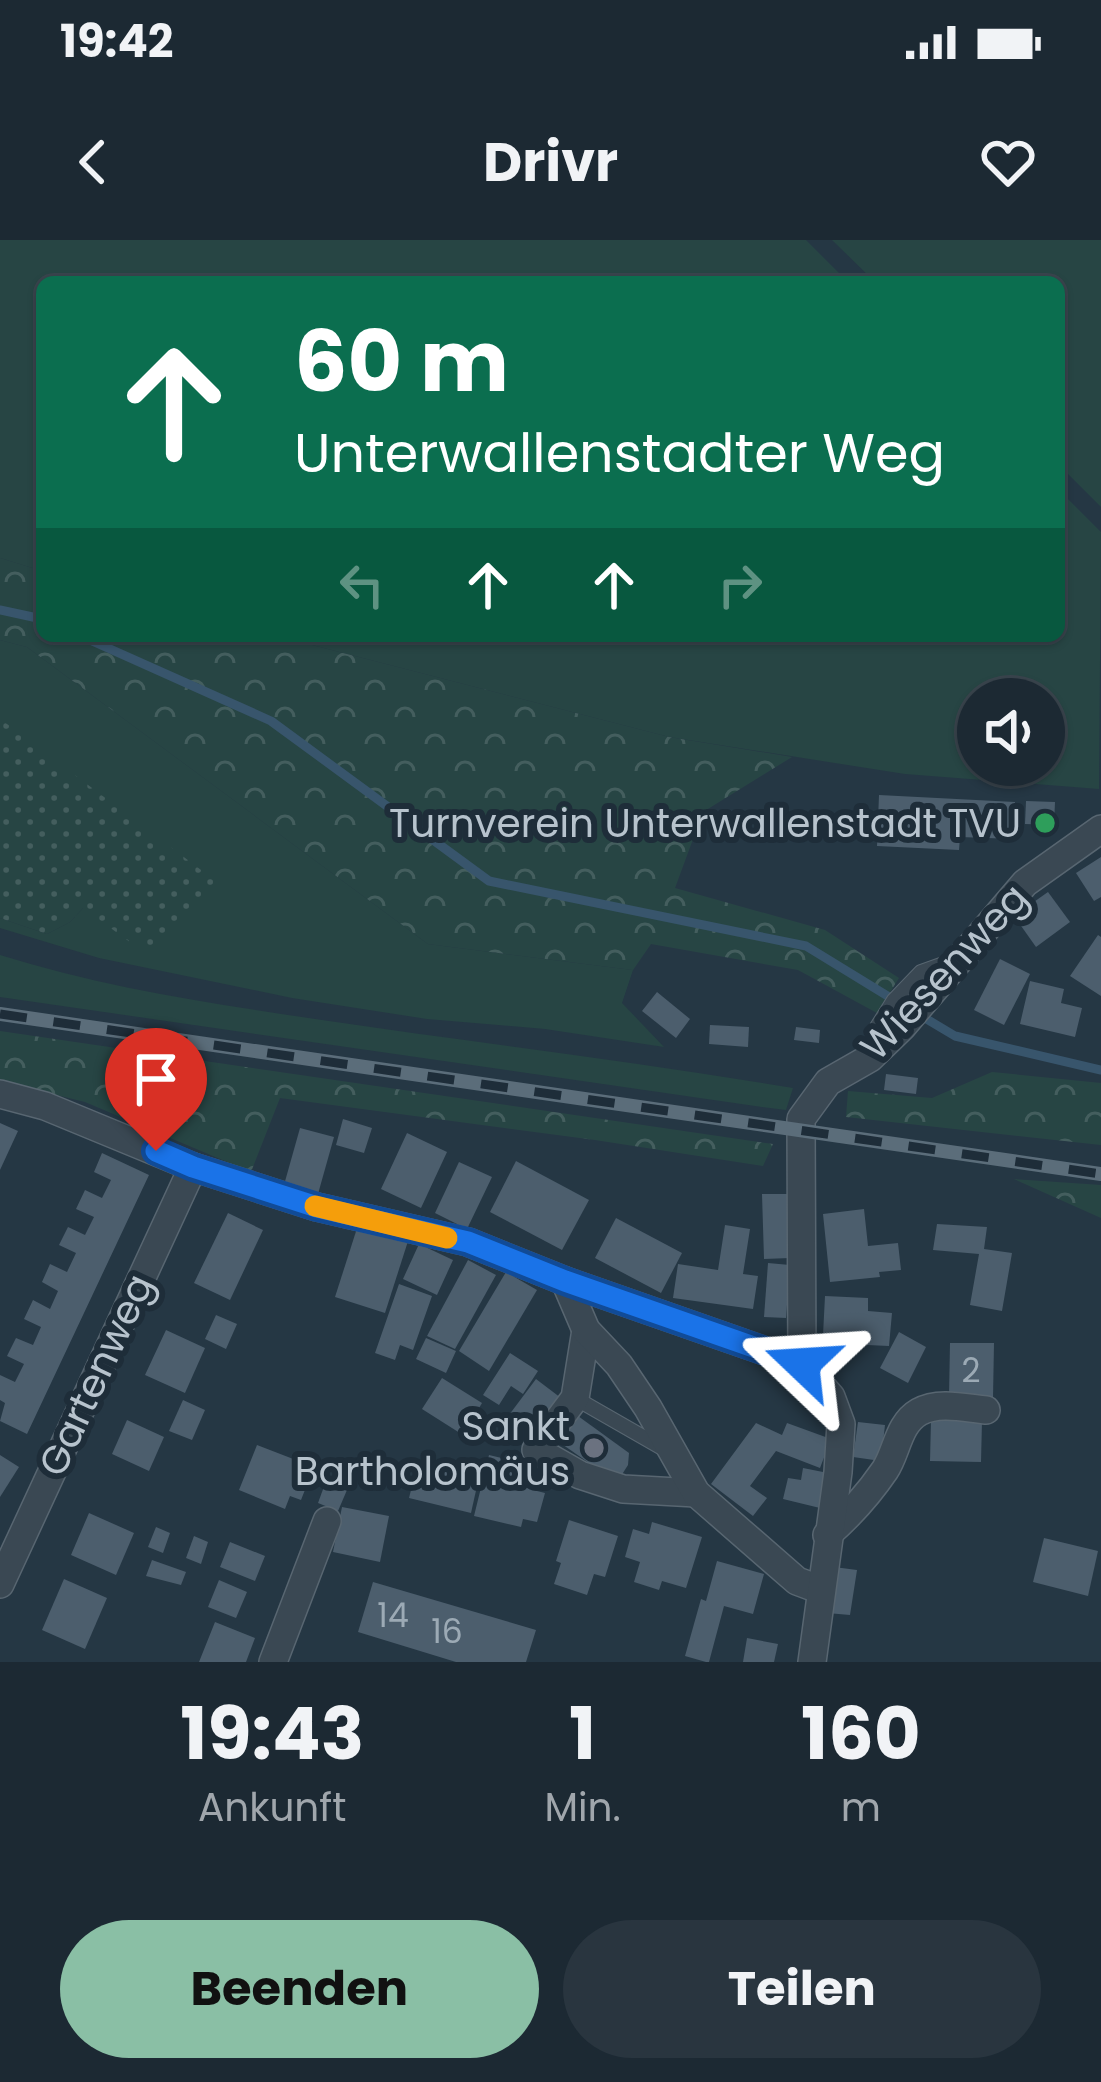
<!DOCTYPE html>
<html lang="de">
<head>
<meta charset="utf-8">
<style>
  :root { --surface:#1c2933; --page:#29353f; --text:#f1f3f6; --muted:#a0a6ac; --line:#3a454e; --accent:#8abfa5 }
  body { margin:0; font-family:Poppins,sans-serif; background:var(--page); color:var(--text); height:100vh; display:flex; flex-direction:column; font-size:45px; white-space:nowrap }
  * { box-sizing:border-box; margin:0 }
  p { font-size:39px; color:var(--muted) }
  .icon { flex:none; width:66px; height:66px; fill:none; stroke:currentColor; stroke-width:2; stroke-linecap:round; stroke-linejoin:round }
  .map { position:relative; height:1422px; overflow:hidden }
  .panel { display:flex; flex-direction:column; background:var(--surface); flex:1 }
  .panel>* { flex:none }
  .banner { position:absolute; left:36px; top:36px; width:1029px; height:366px; border-radius:18px; box-shadow:0 3px 9px #0004,0 0 0 3px var(--line); background:#0b6e4f; color:#fff; overflow:hidden }
  .fabs { position:absolute; left:957px; top:438px; display:grid; gap:24px }
  .fabs a { display:grid; place-items:center; width:108px; height:108px; border-radius:50%; background:var(--surface); box-shadow:0 3px 9px #0004,0 0 0 3px var(--line); font-size:60px }
  .pin { position:absolute; display:grid; place-items:center; width:102px; height:102px; color:#fff; margin:-123px -51px; border-radius:50% 50% 50% 0; rotate:-45deg; box-shadow:0 0 12px #0007 }
  .pin .icon { rotate:45deg }
  .me { position:absolute; width:132px; margin:-66px; rotate:290deg; stroke-linejoin:round; filter:drop-shadow(0 0 9px #0008) }
  .turn { display:flex; align-items:center; gap:42px; height:252px; padding:0 60px; font-size:54px }
  .turn .icon { width:156px; height:156px; stroke-width:2.5 }
  .turn b { display:block; font-size:84px; line-height:102px }
  .lanes { display:flex; align-items:center; height:114px; padding:0 60px; background:#0003; justify-content:center; gap:60px; direction:ltr }
  .lanes .off { opacity:.35 }
  .eta { display:flex; justify-content:space-evenly; align-items:center; height:204px; text-align:center }
  .eta b { font-size:72px; font-weight:700; line-height:84px }
  .primary-button { display:flex; gap:24px; margin-top:auto; padding:24px 60px }
  .primary-button a { flex:1; height:138px; border-radius:72px; background:var(--accent); color:#111; font-size:48px; font-weight:700; line-height:138px; text-align:center }
  .primary-button a+a { background:var(--page); color:var(--text) }
  .status { display:flex; justify-content:space-between; align-items:center; height:84px; padding:0 60px; background:var(--surface); direction:ltr }
  .status svg { height:33px; fill:currentColor }
  header { display:flex; justify-content:space-between; align-items:center; height:156px; padding:0 60px; background:var(--surface); font-size:54px; font-weight:700 }
  .map>svg:first-child { display:block }
</style>
</head>
<body>
<div class="status"><b>19:42</b><svg viewBox="0 0 49 12"><path d="M0 12V9h3v3zM5 12V6h3v6zM10 12V3h3v9zM15 12V0h3v12zM26 1h20v11H26zM47 4h2v5h-2z"/></svg></div>
<header><svg class="icon" aria-label="back" viewBox="0 0 24 24"><path d="M15 5l-7 7 7 7"/></svg>Drivr<svg class="icon" aria-label="heart" viewBox="0 0 24 24"><path d="M12 20l-8-8c-3-5 5-10 8-4 3-6 11-1 8 4z"/></svg></header>
<div class="map">
<svg width="1101" height="1422" viewBox="0 0 1101 1422">
  <defs>
    <pattern id="forest-crowns" width="20" height="18" patternUnits="userSpaceOnUse" patternTransform="scale(3)"><rect width="20" height="18" fill="#274544"/><path d="M2 6a3 3 0 1 1 6 0M12 15a3 3 0 1 1 6 0" fill="none" stroke="#445e5e"/></pattern>
    <pattern id="garden-dots" width="8" height="8" patternUnits="userSpaceOnUse" patternTransform="scale(3)"><rect width="8" height="8" fill="#274544"/><path d="M2 2h.1M6 6h.1" fill="none" stroke="#445e5e" stroke-width="1.8" stroke-linecap="round"/></pattern>
  </defs>
  <rect width="100%" height="100%" fill="#253744"/>
  <g fill="#274544" fill-rule="evenodd">
    <polygon points="0,0 806,0 848,42 42,42 42,331 0,318"/>
    <polygon points="832,0 1101,0 1101,267 1059,225 1059,42 875,42"/>
    <path d="M1059,250L1101,292L1099,549L905,534L669,497L277,396H1059ZM978,459H1044V525H978Z"/>
    <polygon points="0,400 27,407 428,704 633,730 622,763 664,807 545,789 427,779 292,758 99,718 0,688 0,678 47,694 70,682 83,668 0,489"/>
    <path d="M0,715C105,748 214,764 322,780C479,803 636,822 793,848L786,870L762,867L0,757Z"/>
  </g>
  <g fill="url(#forest-crowns)">
    <polygon points="0,318 42,331 42,396 277,396 669,497 792,517 703,572 675,648 825,690 899,738 877,773 798,730 651,704 633,730 428,704 27,407 0,400"/>
    <polygon points="0,791 773,904 763,926 595,900 280,858 251,932 85,862 0,841"/>
    <polygon points="992,832 1101,843 1101,905 846,877 848,851 932,858"/>
    <polygon points="1014,939 1101,945 1101,978"/>
  </g>
  <polygon fill="url(#garden-dots)" points="3,481 217,642 152,718 83,668 70,682 47,694 0,678 0,489"/>
  <g fill="none" stroke-linecap="round" stroke-linejoin="round">
    <g stroke="#38556c" stroke-width="9">
      <polyline points="0,370 42,379"/>
      <polyline points="81,396 271,481 489,641 806,706 899,763"/>
      <polyline points="918,774 955,796 1101,830"/>
    </g>
  </g>
  <g fill="#4c5e6d">
    <polygon points="879,555 1015,562 1014,599 960,597 959,610 877,606"/>
    <polygon points="1026,561 1055,562 1054,585 1025,584"/>
    <polygon points="1101,617 1101,657 1094,661 1076,633"/>
    <polygon points="1048,652 1070,682 1036,707 1014,676"/>
    <polygon points="1098,695 1101,697 1101,756 1070,736"/>
    <polygon points="1000,719 1030,734 1004,785 974,770"/>
    <polygon points="1030,741 1064,749 1061,763 1082,768 1075,797 1020,784"/>
    <polygon points="657,752 690,779 676,798 642,771"/>
    <polygon points="710,785 749,787 748,807 709,804"/>
    <polygon points="796,787 820,790 819,803 794,800"/>
    <polygon points="886,834 918,838 916,854 884,850"/>
    <polygon points="343,879 372,888 364,913 336,905"/>
    <polygon points="0,883 18,891 0,930"/>
    <polygon points="300,888 334,897 318,954 284,945"/>
    <polygon points="407,893 447,912 421,968 381,949"/>
    <polygon points="102,913 149,935 27,1194 0,1181 5,1163 0,1160 0,1135 15,1142 24,1124 7,1116 16,1098 33,1105 41,1087 24,1079 33,1060 50,1069 58,1051 42,1042 50,1024 67,1032 76,1013 59,1005 68,987 85,995 94,977 76,969 85,950 102,958 111,940 94,932"/>
    <polygon points="516,921 589,960 562,1010 490,972"/>
    <polygon points="459,922 492,937 467,989 435,973"/>
    <polygon points="762,954 788,954 790,1018 764,1019"/>
    <polygon points="864,969 868,1006 898,1003 901,1030 879,1032 880,1037 830,1042 823,974"/>
    <polygon points="228,973 263,990 230,1060 194,1043"/>
    <polygon points="616,978 682,1013 661,1053 595,1018"/>
    <polygon points="359,982 409,998 385,1073 335,1057"/>
    <polygon points="937,984 987,987 984,1009 1012,1013 1002,1071 970,1065 979,1014 933,1010"/>
    <polygon points="725,985 750,989 743,1034 758,1036 753,1069 673,1058 678,1024 718,1030"/>
    <polygon points="419,1004 453,1020 437,1055 403,1039"/>
    <polygon points="468,1020 496,1035 455,1109 427,1096"/>
    <polygon points="768,1023 790,1025 786,1078 764,1077"/>
    <polygon points="506,1032 537,1050 489,1131 459,1111"/>
    <polygon points="399,1044 432,1056 413,1110 400,1105 395,1120 375,1113"/>
    <polygon points="825,1056 868,1058 868,1071 892,1073 889,1106 867,1105 866,1097 823,1095"/>
    <polygon points="216,1075 237,1084 226,1109 205,1099"/>
    <polygon points="166,1090 205,1108 185,1153 145,1135"/>
    <polygon points="899,1092 926,1107 908,1143 880,1128"/>
    <polygon points="426,1098 456,1111 446,1133 416,1119"/>
    <polygon points="950,1103 994,1103 993,1158 949,1157"/>
    <polygon points="510,1113 538,1131 523,1154 511,1146 499,1165 483,1155"/>
    <polygon points="442,1138 482,1163 463,1195 422,1169"/>
    <polygon points="536,1139 561,1158 533,1194 509,1175"/>
    <polygon points="183,1160 205,1170 192,1200 169,1191"/>
    <polygon points="578,1176 629,1213 628,1225 621,1236 609,1237 559,1202"/>
    <polygon points="127,1180 164,1197 149,1231 112,1214"/>
    <polygon points="931,1180 982,1181 981,1222 930,1221"/>
    <polygon points="858,1182 885,1185 881,1221 853,1217"/>
    <polygon points="756,1183 782,1195 787,1183 831,1199 820,1228 776,1211 750,1246 767,1258 753,1276 711,1244"/>
    <polygon points="257,1205 314,1227 301,1260 290,1256 285,1269 239,1250"/>
    <polygon points="0,1215 19,1227 0,1257"/>
    <polygon points="489,1215 527,1224 524,1233 537,1236 533,1250 545,1253 537,1282 523,1279 521,1287 474,1276"/>
    <polygon points="418,1222 479,1237 471,1273 409,1258"/>
    <polygon points="803,1228 828,1233 820,1268 783,1259 788,1238 801,1240"/>
    <polygon points="326,1241 347,1250 338,1271 318,1263"/>
    <polygon points="342,1267 389,1276 380,1322 333,1312"/>
    <polygon points="89,1273 134,1293 116,1335 71,1315"/>
    <polygon points="569,1280 618,1296 605,1337 594,1334 587,1355 554,1344 561,1323 556,1321"/>
    <polygon points="652,1282 702,1297 686,1348 662,1341 659,1350 634,1342 640,1322 625,1317 633,1289 649,1294"/>
    <polygon points="156,1287 170,1293 163,1313 148,1307"/>
    <polygon points="194,1296 208,1302 201,1324 186,1318"/>
    <polygon points="1044,1298 1098,1311 1088,1356 1033,1342"/>
    <polygon points="230,1302 265,1316 255,1341 220,1327"/>
    <polygon points="152,1320 186,1332 181,1345 146,1336"/>
    <polygon points="717,1321 764,1334 753,1374 724,1366 709,1422 706,1422 685,1416 701,1359 706,1361"/>
    <polygon points="834,1327 857,1330 850,1375 827,1373"/>
    <polygon points="64,1339 107,1358 85,1409 42,1390"/>
    <polygon points="219,1340 247,1352 236,1378 208,1367"/>
    <polygon points="373,1342 536,1390 526,1422 456,1422 358,1392"/>
    <polygon points="215,1382 255,1398 246,1422 199,1422"/>
    <polygon points="747,1398 778,1404 774,1422 743,1422"/>
  </g>
  <g fill="none" stroke-linecap="round" stroke-linejoin="round">
    <g stroke="#586671" stroke-width="16">
      <g id="lane">
        <polyline points="877,808 877,787 894,760 921,732 949,722"/>
        <polyline points="575,1158 664,1209"/>
      </g>
    </g>
    <g stroke="#586671" stroke-width="30">
      <g id="street">
        <polyline points="0,854 45,866 193,927 317,967 468,1002 565,1041"/>
        <polyline points="586,1090 575,1158 536,1210 580,1235 623,1249 696,1253"/>
        <polyline points="802,1124 565,1041 586,1090 619,1125 648,1168 696,1253 797,1341 821,1350"/>
        <path d="M827,1295C850,1275 868,1255 885,1230C897,1212 898,1184 919,1172C939,1161 965,1168 986,1170"/>
        <polyline points="0,1344 193,927"/>
        <polyline points="273,1422 327,1281"/>
        <polyline points="812,1422 838,1232 841,1184 831,1157 802,1124 801,879 828,842 870,818 902,787 1025,643 1101,589"/>
      </g>
    </g>
    <use href="#lane" stroke="#3a4853" stroke-width="14"/>
    <use href="#street" stroke="#3a4853" stroke-width="27"/>
    <g stroke="#5b6d7a" stroke-width="14">
      <polyline id="rail" points="0,774 1101,934"/>
    </g>
    <use href="#rail" stroke="#1e2d39" stroke-width="9" stroke-dasharray="27" stroke-linecap="butt"/>
  </g>
  <g fill="none" stroke-linecap="round" stroke-linejoin="round">
    <g stroke="#114b97" stroke-width="30">
      <polyline id="route" points="156,911 193,927 317,967 468,1002 565,1041 802,1124"/>
    </g>
    <use href="#route" stroke="#1a73e8" stroke-width="21"/>
    <polyline stroke="#f59e0b" stroke-width="21" points="315,966 447,998"/>
  </g>
  <circle fill="#2e9e5b" stroke="#1e2d39" stroke-width="4.5" cx="1045" cy="583" r="12"/>
  <circle fill="#6b7280" stroke="#1e2d39" stroke-width="4.5" cx="594" cy="1208" r="12"/>
  <g text-anchor="middle" dominant-baseline="central" stroke-width="12" stroke-linejoin="round" paint-order="stroke">
    <g font-size="33" fill="#9caab5">
      <text x="971" y="1130">2</text>
      <text x="393" y="1375">14</text>
      <text x="447" y="1391">16</text>
    </g>
    <g font-size="39" fill="#b7c3cd" stroke="#1e2d39" text-anchor="end">
      <text x="1021" y="583">Turnverein Unterwallenstadt TVU</text>
      <text x="570" y="1186">Sankt<tspan x="570" dy="45">Bartholomäus</tspan></text>
    </g>
    <g font-size="39" fill="#b7c3cd" stroke="#1e2d39">
      <text transform="translate(944 732) rotate(-47)">Wiesenweg</text>
      <text transform="translate(96 1135) rotate(-65)">Gartenweg</text>
    </g>
  </g>
</svg>
<div class="fabs">
<a><svg class="icon" aria-label="sound" viewBox="0 0 24 24"><path d="M4 9h4l5-4v14l-5-4H4zM17 9q2 3 0 6"/></svg></a>
</div>
<div class="pin" style="left:156px;top:911px;background:#d93025"><svg class="icon" aria-label="arrive" viewBox="0 0 24 24"><path d="M6 21V4h12l-3 4 3 4H6"/></svg></div>
<svg class="me" style="left:802px;top:1124px" viewBox="-20 -20 40 40"><path d="M0-17L14 15 0 8-14 15z" fill="#1a73e8" stroke="#fff" stroke-width="4"/></svg>
<div class="banner">
<div class="turn"><svg class="icon" aria-label="ahead" viewBox="0 0 24 24"><path d="M12 20V5M6 11l6-6 6 6"/></svg><div><b>60 m</b>Unterwallenstadter Weg</div></div>
<div class="lanes"><svg class="icon off" aria-label="left" viewBox="0 0 24 24"><path d="M17 20v-9H6M10 6l-5 5 5 5"/></svg><svg class="icon" aria-label="ahead" viewBox="0 0 24 24"><path d="M12 20V5M6 11l6-6 6 6"/></svg><svg class="icon" aria-label="ahead" viewBox="0 0 24 24"><path d="M12 20V5M6 11l6-6 6 6"/></svg><svg class="icon off" aria-label="right" viewBox="0 0 24 24"><path d="M7 20v-9h11M14 6l5 5-5 5"/></svg></div>
</div>
</div>
<section class="panel">
<div class="eta">
<div><b>19:43</b><p>Ankunft</p></div>
<div><b>1</b><p>Min.</p></div>
<div><b>160</b><p>m</p></div>
</div>
<div class="primary-button"><a>Beenden</a><a>Teilen</a></div>
</section>
</body>
</html>
